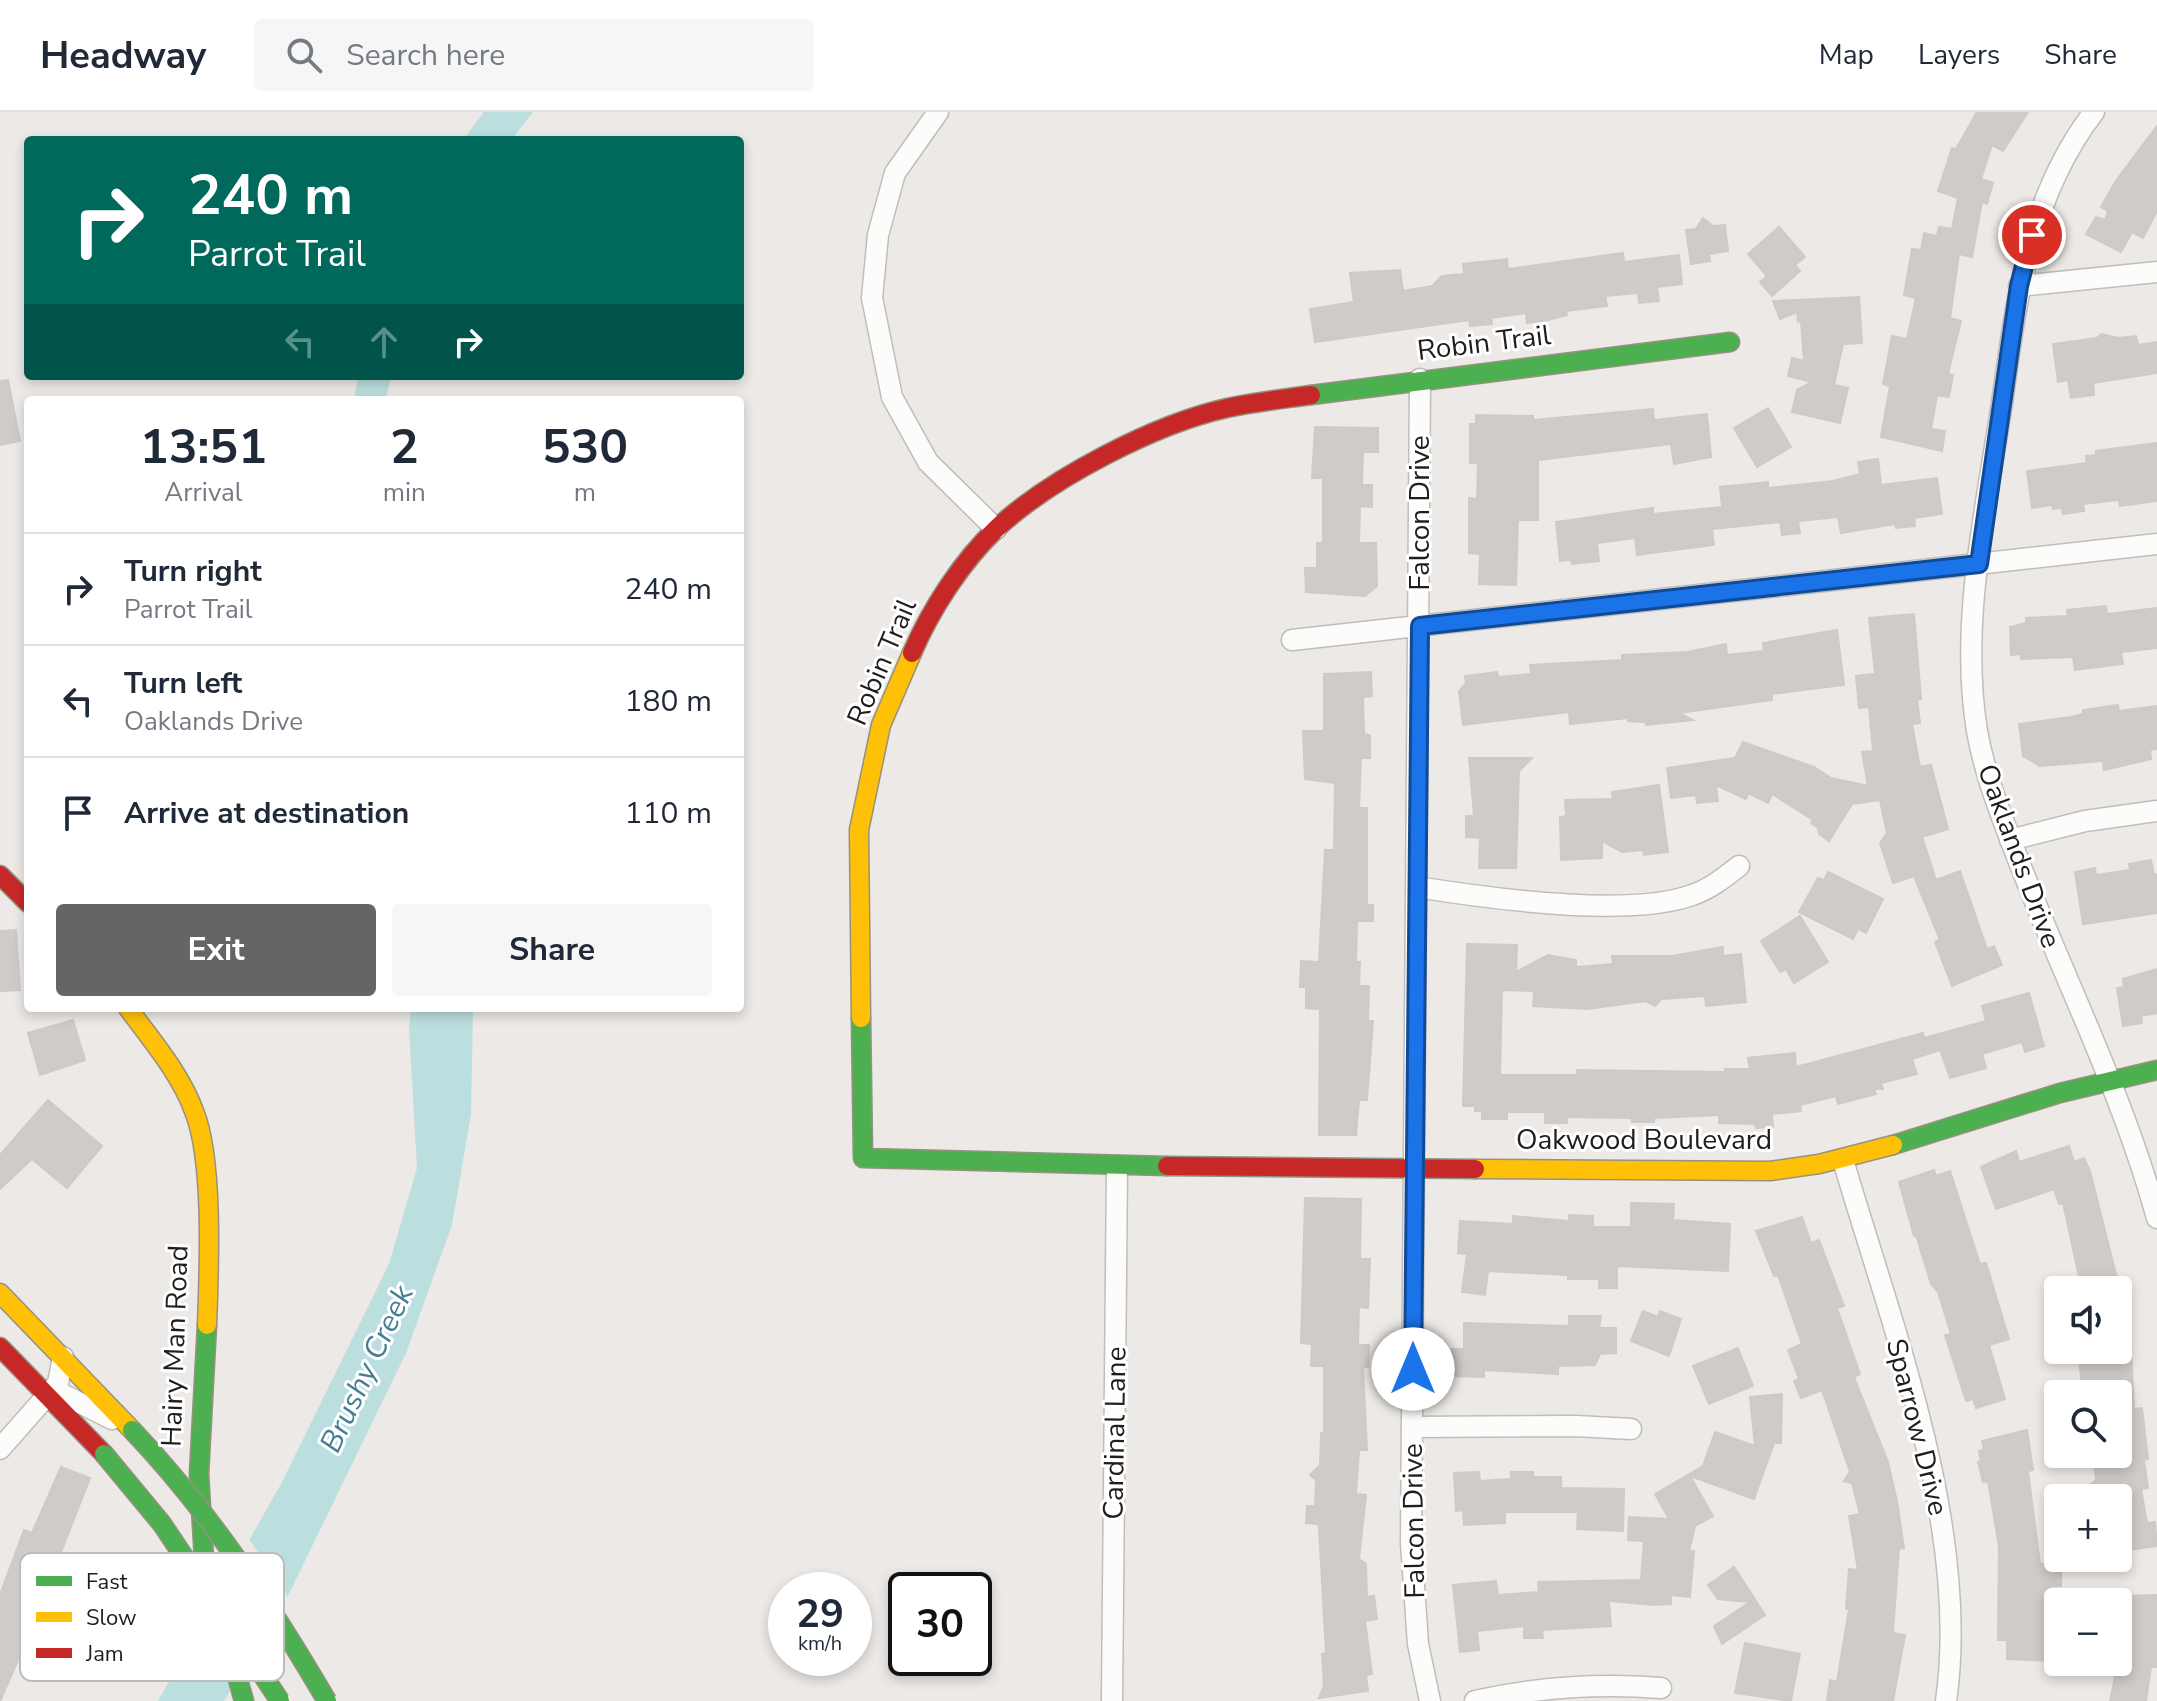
<!DOCTYPE html>
<html lang="en">
<head>
<meta charset="utf-8">
<style>
  :root { --surface:#fff; --page:#f6f6f7; --text:#1f2937; --muted:#747a83; --line:#e0e1e3; --accent:#666564 }
  body { margin:0; font-family:"Nunito Sans",sans-serif; background:var(--page); color:var(--text); height:100vh; display:flex; flex-direction:column; font-size:30px; white-space:nowrap }
  * { box-sizing:border-box; margin:0 }
  p { font-size:26px; color:var(--muted) }
  .icon { flex:none; width:44px; height:44px; fill:none; stroke:currentColor; stroke-width:2; stroke-linecap:round; stroke-linejoin:round }
  .map { position:relative; flex:1; overflow:hidden }
  .details { position:absolute; left:24px; top:284px; width:720px; height:616px; display:flex; flex-direction:column; background:var(--surface); border-radius:8px; box-shadow:0 4px 12px #0003 }
  .details>* { flex:none }
  .guide { position:absolute; left:24px; top:24px; width:720px; height:244px; border-radius:8px; box-shadow:0 4px 12px #0003; background:#00695c; color:#fff; overflow:hidden }
  .tools { position:absolute; left:2044px; top:1164px; display:grid; gap:16px }
  .tools a { display:grid; place-items:center; width:88px; height:88px; border-radius:8px; background:var(--surface); box-shadow:0 4px 12px #0003; font-size:40px }
  .speed { position:absolute; left:768px; top:1460px; display:flex; gap:16px; font-size:40px; font-weight:700; text-align:center }
  .speed>* { display:grid; place-content:center; width:104px; height:104px; border-radius:50%; background:var(--surface); box-shadow:0 4px 12px #0003; line-height:1 }
  .speed small { font-size:20px; font-weight:400 }
  .speed .limit { border:4px solid #111; border-radius:12px; background:#fff; color:#111 }
  .pin { position:absolute; display:grid; place-items:center; width:68px; height:68px; color:#fff; margin:-34px; border:4px solid #fff; border-radius:50%; box-shadow:0 2px 8px #0007 }
  .me { position:absolute; width:88px; margin:-44px; rotate:0deg; stroke-linejoin:round; filter:drop-shadow(0 0 6px #0008) }
  .turn { display:flex; align-items:center; gap:28px; height:168px; padding:0 32px; font-size:36px }
  .turn .icon { width:104px; height:104px; stroke-width:2.5 }
  .turn b { display:block; font-size:56px; line-height:68px }
  .lanes { display:flex; align-items:center; height:76px; padding:0 32px; background:#0003; justify-content:center; gap:40px; direction:ltr }
  .lanes .off { opacity:.35 }
  .eta { display:flex; justify-content:space-evenly; align-items:center; height:136px; text-align:center }
  .eta b { font-size:48px; font-weight:700; line-height:56px }
  .button { display:flex; gap:16px; margin-top:auto; padding:16px 32px }
  .button a { flex:1; height:92px; border-radius:8px; background:var(--accent); color:#fff; font-size:32px; font-weight:700; line-height:92px; text-align:center }
  .button a+a { background:var(--page); color:var(--text) }
  ul { padding:0; list-style:none }
  li { display:flex; align-items:center; gap:24px; height:112px; padding:0 32px; border-top:2px solid var(--line) }
  li div { flex:1 }
  li b { display:block; font-size:30px }
  li em { font-style:normal }
  header { display:flex; align-items:center; gap:48px; box-sizing:border-box; height:112px; padding:0 40px; background:var(--surface); border-bottom:2px solid var(--line) }
  header strong { font-size:38px }
  nav { display:flex; gap:44px; margin-inline-start:auto; font-size:28px }
  .search { width:560px; height:72px; background:var(--page); display:flex; align-items:center; gap:20px; box-sizing:border-box; padding:0 28px; border-radius:8px; color:var(--muted); font-size:30px }
  .map>svg:first-child { display:block }
</style>
</head>
<body>
<header>
<strong>Headway</strong>
<div class="search"><svg class="icon" aria-label="search" viewBox="0 0 24 24"><circle cx="10" cy="10" r="6"/><path d="M15 15l6 6"/></svg>Search here</div>
<nav><a>Map</a><a>Layers</a><a>Share</a></nav>
</header>
<div class="map">
<svg width="2157" height="1589" viewBox="0 0 2157 1589">
  <rect width="100%" height="100%" fill="#ece9e6"/>
  <g fill="#bbdfde">
    <polygon points="484,0 533,0 511,28 463,28"/>
    <polygon points="358,264 391,264 386,288 354,288"/>
    <polygon points="411,896 473,896 471,1002 452,1113 406,1241 284,1492 224,1589 158,1589 281,1372 389,1152 417,1056 409,916"/>
  </g>
  <polygon fill="#ece9e6" points="247,1424 290,1488 240,1571 200,1506"/>
  <g fill="#cfcbc9" stroke="#cfcac8" stroke-width="2">
    <polygon points="1977,0 2028,0 2003,39 1992,33 1981,67 1993,71 1987,92 1982,90 1972,145 1959,142 1950,206 1961,209 1948,262 1953,263 1949,285 1937,283 1931,317 1945,319 1942,339 1881,325 1890,274 1883,272 1892,224 1907,227 1916,186 1904,183 1912,137 1921,138 1924,121 1937,124 1939,115 1952,117 1958,86 1938,79 1952,36 1956,37"/>
    <polygon points="2157,14 2157,99 2143,126 2132,120 2121,140 2086,122 2096,105 2105,108 2108,99 2101,95 2115,70"/>
    <polygon points="1703,106 1713,114 1725,113 1728,139 1709,142 1710,149 1691,152 1686,118 1696,117"/>
    <polygon points="1779,115 1805,145 1795,153 1800,159 1772,184 1760,170 1767,164 1748,142"/>
    <polygon points="1623,141 1624,150 1679,143 1682,172 1657,175 1659,189 1639,191 1638,181 1605,184 1607,194 1566,199 1567,203 1544,209 1527,211 1526,201 1491,206 1492,212 1470,214 1469,208 1315,230 1310,197 1354,190 1350,161 1400,158 1403,179 1432,174 1442,164 1464,162 1463,152 1507,147 1508,157"/>
    <polygon points="1859,185 1862,231 1843,232 1834,273 1848,276 1840,311 1792,300 1797,278 1812,270 1788,264 1792,246 1804,249 1801,209 1798,210 1797,200 1780,207 1773,189"/>
    <polygon points="2101,222 2118,226 2136,224 2138,233 2157,230 2157,261 2093,271 2094,283 2071,286 2068,268 2058,270 2053,232 2097,226"/>
    <polygon points="8,268 20,329 0,333 0,269"/>
    <polygon points="1768,296 1791,335 1757,355 1734,316"/>
    <polygon points="1653,297 1654,308 1707,302 1711,345 1674,352 1671,332 1538,348 1538,408 1518,408 1516,473 1479,472 1480,442 1469,441 1469,386 1477,387 1478,351 1470,351 1470,312 1476,312 1476,303 1533,304 1533,308"/>
    <polygon points="1315,315 1378,316 1378,340 1363,340 1362,373 1372,373 1372,395 1360,394 1359,431 1376,431 1377,474 1365,484 1306,480 1305,456 1317,456 1317,431 1323,431 1323,366 1312,366"/>
    <polygon points="2157,331 2157,389 2120,394 2119,388 2083,392 2084,399 2063,402 2062,396 2053,397 2052,393 2032,396 2027,359 2087,351 2086,344 2096,343 2096,339"/>
    <polygon points="1878,347 1881,373 1937,366 1942,402 1914,406 1915,414 1896,416 1895,412 1841,421 1838,405 1798,409 1800,421 1782,423 1780,410 1712,417 1714,433 1637,443 1635,426 1597,431 1599,449 1572,452 1571,448 1560,449 1556,410 1653,396 1653,402 1722,395 1720,375 1768,370 1768,376 1833,369 1860,362 1858,350"/>
    <polygon points="2106,494 2107,502 2157,496 2157,536 2121,540 2123,552 2075,558 2073,545 2021,547 2021,542 2011,543 2010,515 2026,511 2026,506 2068,504 2067,498"/>
    <polygon points="1914,502 1921,587 1917,588 1920,611 1912,612 1920,655 1931,653 1948,717 1922,725 1936,768 1960,759 1987,837 1994,834 2002,853 1952,874 1935,830 1940,828 1914,764 1893,771 1880,731 1887,721 1880,688 1852,692 1829,729 1819,722 1818,716 1811,711 1813,708 1772,682 1768,691 1748,681 1746,687 1716,673 1718,689 1697,691 1696,683 1671,686 1667,656 1735,646 1743,630 1814,655 1831,666 1868,674 1862,640 1873,639 1869,595 1859,596 1856,564 1875,562 1869,506"/>
    <polygon points="1837,518 1844,573 1772,582 1772,588 1679,601 1693,608 1646,613 1645,610 1628,609 1628,606 1570,612 1569,600 1463,613 1459,579 1466,571 1465,564 1497,560 1498,565 1531,562 1530,553 1622,548 1622,543 1688,540 1726,532 1727,543 1764,539 1763,531"/>
    <polygon points="1371,560 1372,584 1363,585 1364,622 1370,623 1370,646 1361,646 1359,696 1367,696 1367,793 1373,793 1373,809 1357,809 1356,850 1360,850 1359,874 1369,874 1368,909 1373,909 1367,988 1359,988 1356,1023 1319,1023 1320,897 1306,896 1306,875 1300,875 1301,849 1319,850 1325,738 1334,738 1335,671 1305,667 1303,619 1324,619 1324,562"/>
    <polygon points="2118,593 2119,599 2157,594 2157,637 2150,638 2151,647 2104,658 2103,649 2040,654 2023,644 2019,612 2071,605 2083,602 2083,598"/>
    <polygon points="1469,646 1532,646 1519,659 1516,756 1479,756 1480,726 1466,725 1466,704 1474,704"/>
    <polygon points="1659,673 1668,740 1644,743 1643,738 1622,740 1602,729 1602,746 1561,748 1560,705 1566,704 1565,688 1613,687 1612,680"/>
    <polygon points="2151,748 2154,763 2157,762 2157,801 2083,812 2075,760 2095,756 2096,763 2130,758 2129,752"/>
    <polygon points="1828,760 1883,787 1866,821 1858,817 1853,827 1799,800 1818,766 1824,768"/>
    <polygon points="1800,804 1828,850 1794,871 1786,857 1780,860 1761,829"/>
    <polygon points="16,818 20,878 0,879 0,819"/>
    <polygon points="1467,832 1517,833 1516,860 1548,843 1576,848 1576,855 1613,852 1612,844 1672,844 1723,835 1723,844 1741,842 1746,890 1706,894 1705,884 1661,887 1655,894 1646,889 1587,897 1533,894 1534,879 1502,878 1500,963 1577,963 1577,958 1725,960 1725,957 1750,957 1748,946 1795,941 1796,955 1923,921 1924,926 1986,909 1982,894 2029,881 2044,934 2025,940 2022,930 1982,942 1986,956 1950,966 1940,938 1912,947 1917,962 1881,971 1883,977 1874,977 1876,982 1838,992 1836,984 1800,993 1801,999 1772,1002 1773,1015 1756,1016 1755,1012 1719,1011 1719,1003 1654,1006 1654,1010 1632,1010 1632,1006 1567,1005 1567,1011 1545,1011 1545,1000 1507,1000 1507,1007 1482,1007 1482,999 1475,999 1475,994 1463,994"/>
    <polygon points="2157,857 2157,901 2141,904 2142,911 2123,914 2117,876 2124,875 2123,867"/>
    <polygon points="73,908 85,948 40,963 28,921"/>
    <polygon points="48,988 102,1034 67,1076 32,1047 0,1077 0,1043"/>
    <polygon points="2069,1034 2074,1050 2084,1046 2090,1059 2120,1178 2082,1178 2063,1091 2059,1092 2054,1077 1996,1097 1981,1055 2016,1039 2019,1050"/>
    <polygon points="1934,1058 1936,1064 1950,1059 1980,1152 1986,1151 2009,1227 1989,1233 2005,1287 1976,1296 1973,1287 1966,1289 1945,1223 1951,1222 1938,1180 1931,1172 1916,1123 1914,1124 1899,1070"/>
    <polygon points="1305,1086 1361,1087 1360,1147 1370,1147 1368,1196 1359,1195 1358,1233 1369,1233 1368,1255 1363,1255 1367,1338 1359,1338 1356,1382 1366,1383 1359,1447 1366,1452 1367,1485 1374,1484 1377,1507 1365,1509 1372,1562 1366,1563 1368,1579 1319,1586 1324,1573 1322,1542 1326,1541 1319,1416 1318,1412 1306,1411 1307,1394 1315,1394 1316,1368 1310,1363 1320,1353 1321,1321 1324,1321 1324,1254 1311,1254 1312,1232 1301,1231"/>
    <polygon points="1631,1091 1674,1092 1673,1108 1730,1112 1728,1159 1617,1154 1617,1176 1599,1176 1599,1167 1568,1167 1568,1163 1488,1159 1485,1183 1462,1180 1467,1142 1458,1141 1460,1109 1513,1112 1513,1104 1569,1109 1569,1103 1593,1104 1593,1115 1631,1115"/>
    <polygon points="1802,1105 1811,1131 1819,1128 1844,1194 1837,1196 1860,1262 1854,1265 1888,1350 1897,1389 1904,1436 1899,1437 1893,1521 1905,1523 1893,1589 1827,1589 1830,1568 1837,1570 1849,1497 1846,1497 1849,1457 1858,1458 1849,1404 1860,1402 1852,1371 1844,1369 1850,1360 1822,1278 1801,1286 1794,1269 1799,1267 1788,1238 1802,1232 1778,1163 1774,1164 1756,1119"/>
    <polygon points="1643,1199 1658,1205 1660,1199 1681,1207 1669,1244 1631,1229"/>
    <polygon points="1569,1204 1601,1204 1599,1216 1616,1216 1616,1241 1600,1242 1595,1253 1558,1254 1558,1262 1484,1258 1484,1265 1452,1264 1452,1237 1464,1237 1464,1211 1569,1214"/>
    <polygon points="1738,1236 1753,1274 1709,1292 1693,1254"/>
    <polygon points="2078,1238 2131,1238 2134,1297 2142,1296 2148,1347 2144,1348 2148,1376 2141,1377 2147,1411 2155,1410 2157,1434 2121,1439 2118,1380 2077,1384 2096,1368 2093,1342 2118,1342 2118,1282 2083,1282"/>
    <polygon points="1782,1282 1781,1331 1774,1331 1754,1387 1690,1364 1713,1404 1695,1414 1689,1439 1694,1439 1690,1485 1671,1483 1671,1492 1654,1493 1609,1489 1611,1514 1542,1518 1543,1526 1524,1526 1524,1514 1477,1519 1479,1538 1460,1540 1453,1473 1496,1469 1498,1483 1539,1480 1538,1470 1641,1468 1644,1429 1628,1428 1629,1405 1669,1407 1655,1382 1703,1354 1715,1320 1755,1334 1750,1285"/>
    <polygon points="2027,1318 2033,1358 2028,1359 2040,1452 2061,1452 2061,1474 2050,1474 2050,1507 2056,1507 2055,1549 2007,1547 2007,1528 1998,1528 1999,1435 1988,1369 1983,1370 1978,1350 1981,1349 1979,1339 1984,1338 1982,1329"/>
    <polygon points="61,1355 90,1366 58,1448 63,1463 52,1493 63,1523 32,1534 27,1548 19,1546 0,1589 0,1483 24,1418 32,1421"/>
    <polygon points="1479,1360 1480,1369 1511,1367 1511,1360 1533,1360 1533,1365 1561,1365 1561,1376 1624,1377 1623,1419 1577,1417 1578,1400 1505,1400 1505,1411 1464,1413 1463,1398 1456,1399 1454,1361"/>
    <polygon points="1734,1455 1765,1503 1722,1532 1714,1514 1750,1490 1718,1487 1708,1473"/>
    <polygon points="2157,1483 2157,1555 2151,1555 2146,1589 2110,1589 2118,1550 2119,1484"/>
    <polygon points="1745,1531 1800,1542 1791,1589 1735,1581"/>
  </g>
  <g fill="none" stroke-linecap="round" stroke-linejoin="round">
    <g stroke="#bfbebd" stroke-width="23">
      <g id="street">
        <polyline points="938,0 895,61 878,123 872,186 892,285 928,350 996,417"/>
        <path d="M2094,0C2030,83 2017,183 2003,284C1987,393 1959,509 1977,619C1984,658 1997,693 2011,729C2058,855 2121,975 2157,1106"/>
        <polyline points="2019,174 2157,160"/>
        <polyline points="1420,267 1411,1431 1418,1532 1430,1589"/>
        <polyline points="1292,528 2157,432"/>
        <polyline points="2010,728 2085,709 2157,699"/>
        <path d="M1417,775C1486,786 1629,806 1692,783C1710,777 1725,765 1739,754"/>
        <path d="M1843,1048C1891,1212 1971,1417 1946,1589"/>
        <polyline points="46,1284 62,1282 112,1307"/>
        <polyline points="1412,1315 1576,1314 1631,1317"/>
        <polyline points="0,1337 58,1271 63,1245"/>
        <polyline points="1112,1589 1117,1054"/>
        <path d="M1475,1589C1538,1575 1597,1571 1661,1576"/>
      </g>
    </g>
    <g stroke="#96927f" stroke-width="21">
      <g id="fast">
        <polyline points="1311,283 1730,230"/>
        <polyline points="861,906 863,1046 1167,1054"/>
        <polyline points="1893,1033 2060,981 2157,958"/>
        <polyline points="207,1213 199,1362 204,1447 244,1589"/>
      </g>
    </g>
    <g stroke="#96927f" stroke-width="21">
      <g id="slow">
        <path d="M128,896C152,929 180,961 194,999C214,1048 209,1159 207,1213"/>
        <polyline points="861,906 859,718 881,613 912,541"/>
        <polyline points="1475,1057 1770,1059 1819,1052 1893,1033"/>
        <polyline points="0,1181 132,1318"/>
      </g>
    </g>
    <g stroke="#96927f" stroke-width="21">
      <g id="jam">
        <path d="M912,541C931,497 962,449 997,416C1051,366 1155,312 1227,296C1254,290 1283,287 1311,283"/>
        <polyline points="0,763 28,791"/>
        <polyline points="1167,1054 1475,1057"/>
        <polyline points="0,1235 104,1342"/>
      </g>
    </g>
    <use href="#street" stroke="#fcfcfb" stroke-width="20"/>
    <use href="#fast" stroke="#4caf50" stroke-width="18"/>
    <use href="#slow" stroke="#ffc107" stroke-width="18"/>
    <use href="#jam" stroke="#c62828" stroke-width="18"/>
    <g stroke="#96927f" stroke-width="21" stroke-linecap="butt">
      <g id="fast-bridge">
        <path d="M132,1318C210,1400 270,1492 327,1589"/>
        <polyline points="104,1342 162,1412 280,1589"/>
      </g>
    </g>
    <use href="#fast-bridge" stroke="#4caf50" stroke-width="18"/>
  </g>
  <g fill="none" stroke-linecap="round" stroke-linejoin="round">
    <g stroke="#114b97" stroke-width="20">
      <polyline id="route" points="1413,1257 1420,514 1979,452 2019,174 2032,123"/>
    </g>
    <use href="#route" stroke="#1a73e8" stroke-width="14"/>
  </g>
  <g text-anchor="middle" dominant-baseline="central" stroke-width="6" stroke-linejoin="round" paint-order="stroke">
    <g font-size="28" fill="#1e1e1e" stroke="#fff">
      <text transform="translate(1484 231) rotate(-7)">Robin Trail</text>
      <text transform="translate(1420 401) rotate(-90)">Falcon Drive</text>
      <text transform="translate(882 550) rotate(-67)">Robin Trail</text>
      <text transform="translate(2019 744) rotate(70)">Oaklands Drive</text>
      <text x="1644" y="1028">Oakwood Boulevard</text>
      <text transform="translate(175 1234) rotate(-88)">Hairy Man Road</text>
      <text transform="translate(1917 1315) rotate(76)">Sparrow Drive</text>
      <text transform="translate(1115 1321) rotate(-89)">Cardinal Lane</text>
      <text transform="translate(1414 1409) rotate(-91)">Falcon Drive</text>
    </g>
    <g font-size="30" font-style="italic" fill="#457e93" stroke="#fff">
      <text transform="translate(367 1257) rotate(-65)">Brushy Creek</text>
    </g>
  </g>
  <rect x="20" y="1441" width="264" height="128" rx="12" fill="#fff" stroke="#bcbcbc" stroke-width="2"/>
  <rect x="36" y="1464" width="36" height="10" fill="#4caf50"/>
  <rect x="36" y="1500" width="36" height="10" fill="#ffc107"/>
  <rect x="36" y="1536" width="36" height="10" fill="#c62828"/>
  <g font-size="22" fill="#1e1e1e">
    <text x="86" y="1477">Fast</text>
    <text x="86" y="1513">Slow</text>
    <text x="86" y="1549">Jam</text>
  </g>
</svg>
<div class="tools">
<a><svg class="icon" aria-label="sound" viewBox="0 0 24 24"><path d="M4 9h4l5-4v14l-5-4H4zM17 9q2 3 0 6"/></svg></a>
<a><svg class="icon" aria-label="search" viewBox="0 0 24 24"><circle cx="10" cy="10" r="6"/><path d="M15 15l6 6"/></svg></a>
<a>+</a>
<a>−</a>
</div>
<div class="speed"><div>29<small>km/h</small></div><div class="limit">30</div></div>
<div class="pin" style="left:2032px;top:123px;background:#d93025"><svg class="icon" aria-label="arrive" viewBox="0 0 24 24"><path d="M6 21V4h12l-3 4 3 4H6"/></svg></div>
<svg class="me" style="left:1413px;top:1257px" viewBox="-20 -20 40 40"><circle r="19" fill="#fff"/><path d="M0-13L10 11 0 6-10 11z" fill="#1a73e8"/></svg>
<div class="guide">
<div class="turn"><svg class="icon" aria-label="right" viewBox="0 0 24 24"><path d="M7 20v-9h11M14 6l5 5-5 5"/></svg><div><b>240 m</b>Parrot Trail</div></div>
<div class="lanes"><svg class="icon off" aria-label="left" viewBox="0 0 24 24"><path d="M17 20v-9H6M10 6l-5 5 5 5"/></svg><svg class="icon off" aria-label="ahead" viewBox="0 0 24 24"><path d="M12 20V5M6 11l6-6 6 6"/></svg><svg class="icon" aria-label="right" viewBox="0 0 24 24"><path d="M7 20v-9h11M14 6l5 5-5 5"/></svg></div>
</div>
<section class="details">
<div class="eta">
<div><b>13:51</b><p>Arrival</p></div>
<div><b>2</b><p>min</p></div>
<div><b>530</b><p>m</p></div>
</div>
<ul>
<li><svg class="icon" aria-label="right" viewBox="0 0 24 24"><path d="M7 20v-9h11M14 6l5 5-5 5"/></svg><div><b>Turn right</b><p>Parrot Trail</p></div><em>240 m</em></li>
<li><svg class="icon" aria-label="left" viewBox="0 0 24 24"><path d="M17 20v-9H6M10 6l-5 5 5 5"/></svg><div><b>Turn left</b><p>Oaklands Drive</p></div><em>180 m</em></li>
<li><svg class="icon" aria-label="arrive" viewBox="0 0 24 24"><path d="M6 21V4h12l-3 4 3 4H6"/></svg><div><b>Arrive at destination</b></div><em>110 m</em></li>
</ul>
<div class="button"><a>Exit</a><a>Share</a></div>
</section>
</div>
</body>
</html>
